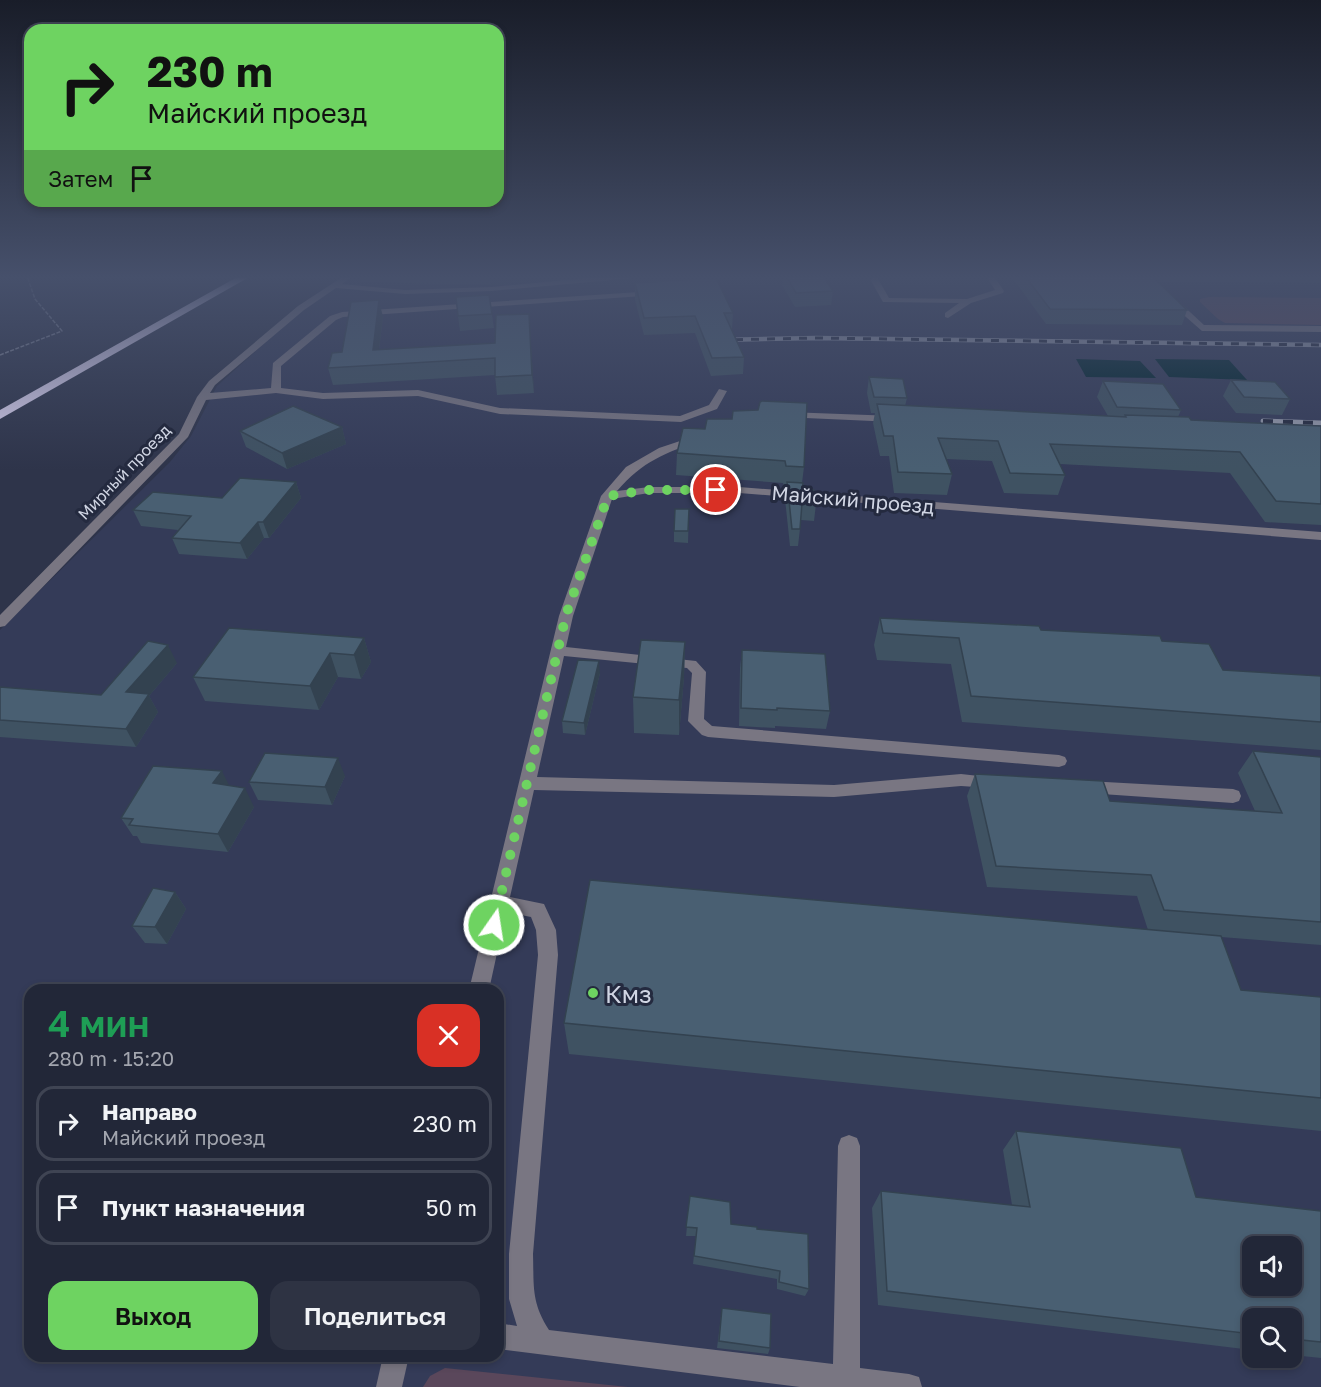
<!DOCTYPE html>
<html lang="ru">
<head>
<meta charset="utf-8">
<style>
  :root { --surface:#222738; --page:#2e3343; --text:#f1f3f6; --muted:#a2a5ae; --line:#3f4453; --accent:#6ed361 }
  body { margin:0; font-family:"Golos Text",sans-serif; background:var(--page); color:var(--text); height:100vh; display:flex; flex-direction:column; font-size:22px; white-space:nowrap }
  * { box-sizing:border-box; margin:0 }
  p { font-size:20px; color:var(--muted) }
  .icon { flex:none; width:33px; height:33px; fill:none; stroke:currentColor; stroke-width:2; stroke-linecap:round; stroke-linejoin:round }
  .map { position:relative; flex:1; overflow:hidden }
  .panel { position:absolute; left:24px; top:984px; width:480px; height:378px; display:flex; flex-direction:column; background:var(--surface); border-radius:18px; box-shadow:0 3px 9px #0003,0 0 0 2px var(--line) }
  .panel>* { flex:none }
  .top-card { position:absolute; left:24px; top:24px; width:480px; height:183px; border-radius:18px; box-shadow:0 3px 9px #0003,0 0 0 2px var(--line); background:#6ed361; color:#111; overflow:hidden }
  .tools { position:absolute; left:1242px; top:1236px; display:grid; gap:12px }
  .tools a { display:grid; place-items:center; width:60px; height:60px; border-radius:12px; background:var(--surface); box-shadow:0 3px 9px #0003,0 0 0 2px var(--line); font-size:30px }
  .pin { position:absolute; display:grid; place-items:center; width:51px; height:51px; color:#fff; margin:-26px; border:3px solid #fff; border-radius:50%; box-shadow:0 2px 6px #0007 }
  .me { position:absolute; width:66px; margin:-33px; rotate:13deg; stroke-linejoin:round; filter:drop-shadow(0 0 4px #0008) }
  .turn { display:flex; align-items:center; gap:21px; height:126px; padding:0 24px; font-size:27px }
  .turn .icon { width:78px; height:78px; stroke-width:2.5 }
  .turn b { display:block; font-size:42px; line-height:51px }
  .then { display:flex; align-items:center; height:57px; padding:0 24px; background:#0003; gap:12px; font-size:22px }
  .round { display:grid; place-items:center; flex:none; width:63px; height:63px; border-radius:18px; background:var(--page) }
  .head { display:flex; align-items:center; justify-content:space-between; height:102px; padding:0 24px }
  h1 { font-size:36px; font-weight:600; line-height:45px; color:#1e9e55 }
  .cta { display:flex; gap:12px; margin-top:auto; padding:12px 24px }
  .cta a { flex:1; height:69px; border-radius:18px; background:var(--accent); color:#111; font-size:24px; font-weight:600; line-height:69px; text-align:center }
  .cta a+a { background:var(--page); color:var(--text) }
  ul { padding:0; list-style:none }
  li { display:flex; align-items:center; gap:18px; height:75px; margin:0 12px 9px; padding:0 12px; border:3px solid var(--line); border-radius:18px }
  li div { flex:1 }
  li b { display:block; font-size:22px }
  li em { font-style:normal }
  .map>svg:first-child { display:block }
</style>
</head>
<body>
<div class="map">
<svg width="1321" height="1387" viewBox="0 0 1321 1387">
  <rect width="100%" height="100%" fill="#2e344a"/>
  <path fill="#343b58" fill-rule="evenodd" d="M351,276H1321V1387H0V630L170,462L191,436L217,386L306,306ZM30,990H498V1356H30ZM1252,1246H1292V1286H1252ZM1252,1318H1292V1358H1252Z"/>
  <g fill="#5a475b">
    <polygon points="1209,297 1321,298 1321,325 1225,323 1218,319 1200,302 1200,299"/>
    <polygon points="445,1368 628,1387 423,1387 430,1376"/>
  </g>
  <g fill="#00252f">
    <polygon points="1076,359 1140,361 1156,378 1086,377"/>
    <polygon points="1155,359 1229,360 1247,380 1169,377"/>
  </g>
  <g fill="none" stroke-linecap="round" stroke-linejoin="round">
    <polyline stroke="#7e8395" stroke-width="1.5" stroke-dasharray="4 1.5" stroke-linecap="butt" points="0,355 62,331 35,299 27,276"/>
    <g fill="#797682" fill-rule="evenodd">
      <polygon points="344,276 353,276 342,284 405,290 491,287 608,276 765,276 761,278 634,278 491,291 405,294 336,288 304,310 215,385 210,393 271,388 273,363 330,316 342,312 654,291 657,291 657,295 343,317 336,320 281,366 281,388 323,393 418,390 500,408 680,416 709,405 719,389 727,391 717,409 681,422 500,414 418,396 323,399 276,393 206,400 188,437 5,626 0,627 0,615 179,434 197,397 209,381 298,306"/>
      <polygon points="986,276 994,276 1004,291 1003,293 971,303 948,318 945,317 945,313 959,303 883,302 870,279 877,277 889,298 967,299 995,290"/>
      <polygon points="1170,299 1176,299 1204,325 1321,326 1321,332 1202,331 1170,303"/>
      <polygon points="787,412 895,416 900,419 895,422 783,417 783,413"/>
      <path d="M698,435L703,438L702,440C665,453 643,461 617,491L649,487H739L1321,532V540L739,493H649L612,499L573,616L566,647L696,661L706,672L704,719L712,726L1059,755L1065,757L1067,761L1065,765L1059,767L708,737L702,735L688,721L692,673L687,668L564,656L537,777L834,785L961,774L997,778L999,782L997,786L991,788L961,786L834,797L534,790L510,897L544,904L556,930L558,955L533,1254C534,1286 531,1302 549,1330L833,1364L838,1146L841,1138L849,1135L857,1138L860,1146V1368L909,1374L919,1377L922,1387H800L498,1349V1323L517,1326L509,1299V1254L538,955L536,930L531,917L506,912L489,990H469L559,616L601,496L626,467L659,448Z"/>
      <polygon points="1087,781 1233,789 1239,791 1241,796 1239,801 1233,803 1087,793 1081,792 1079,787 1081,782"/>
      <polygon points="383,1356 409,1356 402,1387 376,1387"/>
    </g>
    <polygon fill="#d7cfec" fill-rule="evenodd" points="239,276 251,276 0,419 0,410"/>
    <g stroke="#9398a9" stroke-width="4.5">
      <polyline id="rail-far1" points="719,340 816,338 1321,345"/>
    </g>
    <g stroke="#9398a9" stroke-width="5">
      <polyline id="rail" points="1263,421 1321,423"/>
    </g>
    <use href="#rail-far1" stroke="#242a3f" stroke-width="3" stroke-dasharray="8" stroke-linecap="butt"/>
    <use href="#rail" stroke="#242a3f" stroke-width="4" stroke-dasharray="10" stroke-linecap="butt"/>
  </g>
  <g fill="#3f5262">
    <polygon points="359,276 582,276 491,285 360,282"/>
    <polygon points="783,276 823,276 833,291 831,305 795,307 782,285"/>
    <polygon points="1011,276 1321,276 1321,283 1158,282 1187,310 1182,325 1046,324"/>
    <polygon points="635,283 733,313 732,330 744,357 743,374 711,376 695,333 644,335 635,300"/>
    <polygon points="489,295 494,328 460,331 458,316"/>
    <polygon points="529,314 534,393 497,395 495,375 333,385 328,368 342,352 383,317 379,350 495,343"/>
    <polygon points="869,377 907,398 905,406 1108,416 1097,397 1103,381 1181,410 1178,417 1191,420 1321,426 1321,525 1265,522 1230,473 1060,464 1065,475 1058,495 1004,493 992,461 946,459 952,474 947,495 894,493 889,456 880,456 873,423 875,413 871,413 867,393"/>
    <polygon points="1231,380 1290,399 1282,415 1236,413 1223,396"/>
    <polygon points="342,427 346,444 287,469 246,447 240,431"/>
    <polygon points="683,428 804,467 802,483 802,490 816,504 814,521 801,520 798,546 790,546 785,499 786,488 784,488 783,483 676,475 677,453"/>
    <polygon points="296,482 301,498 269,538 264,538 247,559 179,554 172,538 178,530 141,526 133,510 222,498"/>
    <polygon points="689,509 688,543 674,542 674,531"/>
    <polygon points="880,618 1041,630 1162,641 1223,670 1321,676 1321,750 962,722 951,664 877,660 874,645"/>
    <polygon points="364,638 371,662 361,679 338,677 319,710 205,701 193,677"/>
    <polygon points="685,642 684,677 679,735 634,733 633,697"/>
    <polygon points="742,650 830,711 826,729 775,726 775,728 739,726 740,668"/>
    <polygon points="177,663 149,696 158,712 136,747 0,737 0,687 101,695"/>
    <polygon points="600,673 585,735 563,733 562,721"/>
    <polygon points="1253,751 1321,757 1321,945 1221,937 1241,990 1321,997 1321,1131 569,1054 564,1023 1148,930 1137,896 987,887 967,796 975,774 1110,801 1255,811 1238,773"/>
    <polygon points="345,776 332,805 258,800 249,782"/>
    <polygon points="229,786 254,807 228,852 141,843 137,836 133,836 121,818"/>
    <polygon points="175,892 186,909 167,944 145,943 132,926"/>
    <polygon points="1016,1131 1196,1197 1321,1211 1321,1358 1292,1355 1292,1318 1252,1318 1252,1350 878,1305 872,1208 881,1191 1012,1205 1003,1150"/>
    <polygon points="690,1196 731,1224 757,1229 809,1289 805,1296 777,1289 777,1279 693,1264 696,1236 686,1236"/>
    <polygon points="722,1308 770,1348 768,1354 717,1348"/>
  </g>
  <g fill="#334250">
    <polygon points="490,276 582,276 491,285"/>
    <polygon points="379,300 383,317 377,365 373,350"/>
    <polygon points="529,314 530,330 534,393 532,375"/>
    <polygon points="342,427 346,444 287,469 282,453"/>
    <polygon points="296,482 301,498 269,538 263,522"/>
    <polygon points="258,522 264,538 247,559 240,543"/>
    <polygon points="364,638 371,662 361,679 354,655"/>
    <polygon points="685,642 684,677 679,735 679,700"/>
    <polygon points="168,645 177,663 149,696 158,712 136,747 126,729 126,692"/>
    <polygon points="330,653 338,677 319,710 310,686"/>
    <polygon points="599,661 600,673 585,735 584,723"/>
    <polygon points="338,758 345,776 332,805 325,787"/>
    <polygon points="222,771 231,789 213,783"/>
    <polygon points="245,788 254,807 228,852 218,834"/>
    <polygon points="175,892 186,909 167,944 155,927"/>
  </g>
  <g fill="#495f72" stroke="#334250" stroke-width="1.5" fill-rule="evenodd">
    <polygon points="786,276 823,276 833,291 796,293"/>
    <polygon points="1025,276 1152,276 1187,310 1050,309"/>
    <polygon points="716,278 733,313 724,313 744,357 712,358 695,316 644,318 635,283"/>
    <polygon points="489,295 492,314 458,316 456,297"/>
    <polygon points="379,300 373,350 495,343 496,315 529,314 532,375 495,377 495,358 328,368 332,353 342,352 351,302"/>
    <polygon points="869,377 903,379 907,398 874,397"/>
    <polygon points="1231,380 1275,382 1290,399 1244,397"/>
    <polygon points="1103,381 1163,384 1181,410 1117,407"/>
    <polygon points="762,401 807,403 804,467 786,466 785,461 677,453 683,428 705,429 707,419 732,419 733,411 758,410 760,402"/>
    <polygon points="877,404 1126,417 1125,415 1189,417 1191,420 1321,426 1321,504 1276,501 1240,452 1050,444 1065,475 1010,473 998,441 938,438 952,474 898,472 893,436 884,436"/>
    <polygon points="293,406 342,427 282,453 240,431"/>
    <polygon points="240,478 296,482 263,522 258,522 240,543 172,538 191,516 133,510 153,492 222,498"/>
    <polygon points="787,482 803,483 802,490 814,490 816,504 802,503 800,529 792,529"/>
    <polygon points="675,509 689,509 688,531 674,531"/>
    <polygon points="880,618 1039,626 1041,630 1160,636 1162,641 1209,644 1223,670 1321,676 1321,722 971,696 959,638 883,633"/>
    <polygon points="229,628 364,638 354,655 330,653 310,686 193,677"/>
    <polygon points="641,640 685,642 679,700 633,697"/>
    <polygon points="148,641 168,645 126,692 149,694 126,729 0,720 0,687 101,695"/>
    <polygon points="742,650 825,654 830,711 777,708 777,710 741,708"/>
    <polygon points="578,660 599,661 584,723 562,721"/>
    <polygon points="1253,751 1321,757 1321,922 1164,910 1151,875 996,866 975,774 1103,781 1110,801 1282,813"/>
    <polygon points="265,753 338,758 325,787 249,782"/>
    <polygon points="153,766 222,771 213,783 245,788 218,834 129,825 133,819 121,818"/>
    <polygon points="590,880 1221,936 1241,990 1321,997 1321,1098 564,1023"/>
    <polygon points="153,888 175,892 155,927 132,926"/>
    <path d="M1016,1131L1181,1148L1196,1197L1321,1211V1342L1292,1339V1318H1252V1334L887,1291L881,1191L1030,1207ZM1252,1246H1292V1286H1252Z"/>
    <polygon points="690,1196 730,1202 731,1224 757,1227 757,1229 808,1234 809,1289 779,1282 780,1271 694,1256 697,1228 686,1227"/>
    <polygon points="722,1308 771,1314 770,1348 719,1341"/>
  </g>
  <linearGradient id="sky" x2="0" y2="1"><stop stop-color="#191d29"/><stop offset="0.59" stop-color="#46506b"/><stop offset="1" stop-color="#46506b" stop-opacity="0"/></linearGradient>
  <rect width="1321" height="470" fill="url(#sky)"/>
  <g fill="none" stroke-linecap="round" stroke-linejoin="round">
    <polyline stroke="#6ed361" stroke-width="10" stroke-dasharray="0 18" points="494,925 566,615 608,496 649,490 716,490"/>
  </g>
  <circle fill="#6ed361" stroke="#242a3f" stroke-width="2" cx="593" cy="993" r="6"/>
  <g text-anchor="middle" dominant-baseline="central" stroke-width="6" stroke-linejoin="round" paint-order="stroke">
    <g font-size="16" fill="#d1d6e4" stroke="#242a3f">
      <text transform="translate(124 472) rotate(-46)">Мирный проезд</text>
    </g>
    <g font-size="20" fill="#d1d6e4" stroke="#242a3f">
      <text transform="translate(853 499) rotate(5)">Майский проезд</text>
    </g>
    <g font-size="24" fill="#d1d6e4" stroke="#242a3f" text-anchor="start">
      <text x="605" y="993">Кмз</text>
    </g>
  </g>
</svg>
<div class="tools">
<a><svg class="icon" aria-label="sound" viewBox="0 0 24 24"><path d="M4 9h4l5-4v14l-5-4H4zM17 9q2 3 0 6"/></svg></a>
<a><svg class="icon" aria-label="search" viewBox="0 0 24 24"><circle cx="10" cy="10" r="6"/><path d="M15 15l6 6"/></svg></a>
</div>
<div class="pin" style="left:716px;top:490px;background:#d93025"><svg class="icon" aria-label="arrive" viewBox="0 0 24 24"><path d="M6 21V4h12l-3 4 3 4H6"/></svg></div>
<svg class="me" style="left:494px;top:925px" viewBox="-20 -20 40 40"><circle r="17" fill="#6ed361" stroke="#fff" stroke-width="3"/><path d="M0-11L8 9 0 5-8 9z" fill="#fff"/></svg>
<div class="top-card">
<div class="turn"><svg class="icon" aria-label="right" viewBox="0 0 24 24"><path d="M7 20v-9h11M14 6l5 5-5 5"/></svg><div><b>230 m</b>Майский проезд</div></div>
<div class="then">Затем<svg class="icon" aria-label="arrive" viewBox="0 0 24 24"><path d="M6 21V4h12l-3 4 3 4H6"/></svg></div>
</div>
<section class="panel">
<div class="head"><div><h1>4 мин</h1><p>280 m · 15:20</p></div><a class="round" style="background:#d93025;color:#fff"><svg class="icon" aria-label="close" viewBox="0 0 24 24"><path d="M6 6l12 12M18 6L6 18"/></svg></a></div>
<ul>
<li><svg class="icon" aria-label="right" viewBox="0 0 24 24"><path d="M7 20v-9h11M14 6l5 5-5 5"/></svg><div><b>Направо</b><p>Майский проезд</p></div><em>230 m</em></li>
<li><svg class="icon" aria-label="arrive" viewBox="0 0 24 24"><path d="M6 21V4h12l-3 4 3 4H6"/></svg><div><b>Пункт назначения</b></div><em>50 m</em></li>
</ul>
<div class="cta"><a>Выход</a><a>Поделиться</a></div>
</section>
</div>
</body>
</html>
